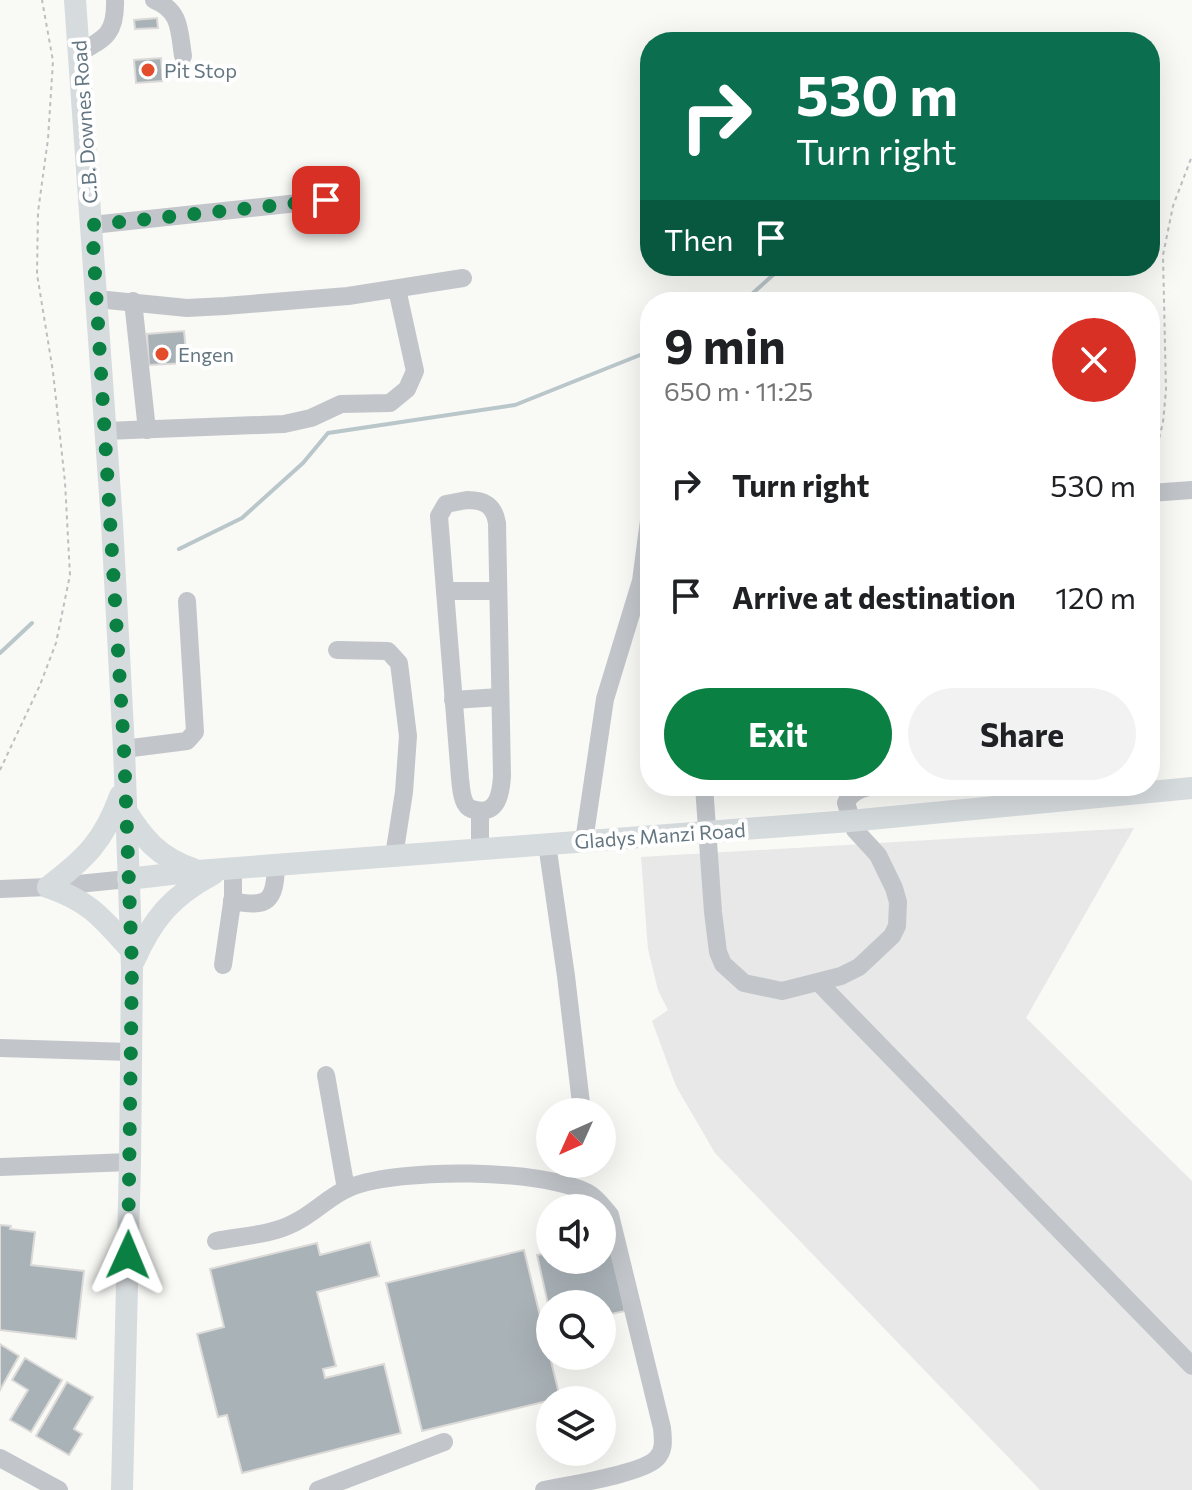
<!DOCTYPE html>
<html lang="en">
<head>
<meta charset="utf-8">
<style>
  :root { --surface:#fff; --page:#f2f2f2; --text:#202124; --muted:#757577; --accent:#0b8043 }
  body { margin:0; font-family:Commissioner,sans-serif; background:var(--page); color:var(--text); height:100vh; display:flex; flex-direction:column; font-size:30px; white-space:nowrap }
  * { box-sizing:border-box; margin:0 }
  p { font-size:26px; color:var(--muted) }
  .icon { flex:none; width:44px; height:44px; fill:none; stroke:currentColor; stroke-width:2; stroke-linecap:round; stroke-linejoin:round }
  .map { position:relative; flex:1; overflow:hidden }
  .details { position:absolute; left:640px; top:292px; width:520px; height:504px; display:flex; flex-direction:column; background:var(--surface); border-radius:32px; box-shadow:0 8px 32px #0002 }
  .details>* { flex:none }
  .banner { position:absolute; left:640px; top:32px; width:520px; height:244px; border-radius:32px; box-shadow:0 8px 32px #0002; background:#0b6e4f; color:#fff; overflow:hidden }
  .needle { width:52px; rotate:225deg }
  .buttons { position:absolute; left:536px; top:1098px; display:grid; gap:16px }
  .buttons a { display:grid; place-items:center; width:80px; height:80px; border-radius:50%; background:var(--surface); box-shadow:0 8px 32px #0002; font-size:40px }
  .pin { position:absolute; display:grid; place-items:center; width:68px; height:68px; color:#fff; margin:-34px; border-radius:16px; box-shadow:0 4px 12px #0006 }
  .me { position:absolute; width:88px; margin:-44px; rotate:1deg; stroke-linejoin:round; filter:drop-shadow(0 0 6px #0008) }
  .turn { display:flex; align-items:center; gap:28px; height:168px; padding:0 24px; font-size:36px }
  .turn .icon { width:104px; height:104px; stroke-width:2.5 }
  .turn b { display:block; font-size:56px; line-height:68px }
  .then { display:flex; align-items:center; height:76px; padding:0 24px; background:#0003; gap:16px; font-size:30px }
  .round { display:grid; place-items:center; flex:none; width:84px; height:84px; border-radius:42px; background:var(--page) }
  .head { display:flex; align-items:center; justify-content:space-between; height:136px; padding:0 24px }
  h1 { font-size:48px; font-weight:700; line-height:60px }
  .button { display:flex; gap:16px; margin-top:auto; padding:16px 24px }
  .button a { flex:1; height:92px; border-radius:48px; background:var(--accent); color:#fff; font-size:32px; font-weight:700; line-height:92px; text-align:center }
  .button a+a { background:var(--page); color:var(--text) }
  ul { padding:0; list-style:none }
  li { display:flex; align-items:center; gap:24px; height:112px; padding:0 24px }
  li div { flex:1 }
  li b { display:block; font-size:30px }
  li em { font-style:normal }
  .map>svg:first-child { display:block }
</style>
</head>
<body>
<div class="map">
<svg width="1192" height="1490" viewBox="0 0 1192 1490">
  <rect width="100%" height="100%" fill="#f9f9f6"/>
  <polygon fill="#e7e8e7" points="1134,828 1026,1018 1192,1181 1192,1490 1040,1490 715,1153 676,1086 652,1021 668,1010 658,990 648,949 641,857"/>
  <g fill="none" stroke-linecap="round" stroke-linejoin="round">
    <g stroke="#b9c6ca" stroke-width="4">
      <polyline points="743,302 783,266"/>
      <polyline points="179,549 242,518 303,463 328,433 515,405 650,351"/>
      <polyline points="0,653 32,623"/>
    </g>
  </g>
  <g fill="#a9b2b7" stroke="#dbdad8" stroke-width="2">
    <polygon points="157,18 158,28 135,29 134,20"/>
    <polygon points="161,58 163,81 136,83 134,60"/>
    <polygon points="184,331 187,363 149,365 147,334"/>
    <polygon points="0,1225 11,1226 10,1229 35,1232 31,1265 84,1271 76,1339 0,1330"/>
    <polygon points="610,1240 625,1311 602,1316 602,1304 550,1304 550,1313 537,1255 550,1252 550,1260 602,1260 602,1241"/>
    <polygon points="370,1242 379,1276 317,1292 336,1366 323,1369 325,1378 384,1364 401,1433 242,1473 227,1415 218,1417 197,1334 224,1327 210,1269 317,1243 320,1255"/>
    <polygon points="524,1250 560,1398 422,1431 386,1283"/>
    <polygon points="0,1344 19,1356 0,1390"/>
    <polygon points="25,1358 62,1380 31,1432 10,1420 28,1390 12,1380"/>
    <polygon points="67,1382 93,1397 74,1429 82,1434 69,1455 36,1436"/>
  </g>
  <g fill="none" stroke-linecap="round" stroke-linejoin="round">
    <g stroke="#bcbfc1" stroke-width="2" stroke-dasharray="4 4" stroke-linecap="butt">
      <polyline points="1150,477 1163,422 1166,390 1163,255 1173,206 1192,156"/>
      <polyline points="0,770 40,685 56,643 70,575 65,482 53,372 37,274 38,212 48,139 53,61 42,0"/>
    </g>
    <g stroke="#c2c6ca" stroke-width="18">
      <path d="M154,0C181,11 179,30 183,56"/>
      <path d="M79,53C106,38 116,33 115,0"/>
      <polyline points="92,225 326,200"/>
      <polyline points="97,299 187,308 225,306 348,296 463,278"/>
      <polyline points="133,301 147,430"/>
      <polyline points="105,431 284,424 311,418 341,404 390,403 407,389 415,371 397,289"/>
      <polyline points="1150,493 1192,490"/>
      <path d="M467,500C484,500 494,505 497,523L502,776C501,792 498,815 476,810C470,809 468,808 465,803C461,796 461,786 460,778L439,516L446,504Z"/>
      <polyline points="445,591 496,591"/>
      <polyline points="337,650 388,651 399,663 408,736 404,792 394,856"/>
      <polyline points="453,700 500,697"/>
      <polyline points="124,749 187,741 195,732 187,601"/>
      <path d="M704,786L713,912L718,952L723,964L744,983L782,991L841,976L859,967L892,936L897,926L898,902L894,888L878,855L855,830L846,803C858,776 903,790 926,786"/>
      <polyline points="584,841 605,699 641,581 650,513"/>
      <polyline points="547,844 566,976 582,1112"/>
      <polyline points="480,850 480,811"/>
      <polyline points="0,889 48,887 128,879"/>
      <path d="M232,901C268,908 275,902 276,865"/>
      <polyline points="223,965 233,896 233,868"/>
      <polyline points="819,983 1192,1366"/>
      <polyline points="0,1048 130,1052"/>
      <polyline points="326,1075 346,1189"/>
      <polyline points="0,1167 130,1162"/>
      <path d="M216,1241C242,1236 271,1235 294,1223C315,1213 330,1195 351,1187C400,1168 542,1168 588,1193C597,1198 603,1207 610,1215L662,1428C663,1439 665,1451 656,1459C641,1474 568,1485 544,1490"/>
      <polyline points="0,1458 59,1490"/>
      <polyline points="318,1490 444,1442"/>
    </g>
    <g stroke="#d6dbde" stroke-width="22">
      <polyline points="75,0 112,523 124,749 132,967 130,1162 122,1490"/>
      <path d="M125,809C143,839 160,858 193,869"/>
      <polyline points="128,879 197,871 850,821 1192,788"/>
      <path d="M48,887C85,859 104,841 120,796"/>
      <path d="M48,887C91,902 102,918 131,950"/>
      <path d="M134,961C153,918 172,896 213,874"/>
    </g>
  </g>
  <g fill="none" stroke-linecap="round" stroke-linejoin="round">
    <polyline stroke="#0b8043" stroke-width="14" stroke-dasharray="0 25.2" points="128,1255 132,967 124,749 92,225 326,200"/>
  </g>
  <g fill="#e44d2b" stroke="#fff" stroke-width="3">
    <circle cx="148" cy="70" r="8"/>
    <circle cx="162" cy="354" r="8"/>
  </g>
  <g text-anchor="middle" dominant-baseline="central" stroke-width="8" stroke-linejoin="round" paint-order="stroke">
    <g font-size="20" fill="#647681" stroke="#fff" text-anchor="start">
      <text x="164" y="70">Pit Stop</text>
      <text x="178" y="354">Engen</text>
    </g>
    <g font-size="20" fill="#647681" stroke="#fff">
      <text transform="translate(84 122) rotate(-94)">C.B. Downes Road</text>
      <text transform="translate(660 835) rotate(-4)">Gladys Manzi Road</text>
    </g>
  </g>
</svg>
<div class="buttons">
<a><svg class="needle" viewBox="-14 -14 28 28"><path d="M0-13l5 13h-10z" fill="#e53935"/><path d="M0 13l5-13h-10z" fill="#757577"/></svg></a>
<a><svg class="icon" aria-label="sound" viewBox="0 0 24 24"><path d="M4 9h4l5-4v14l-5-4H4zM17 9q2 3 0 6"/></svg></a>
<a><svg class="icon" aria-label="search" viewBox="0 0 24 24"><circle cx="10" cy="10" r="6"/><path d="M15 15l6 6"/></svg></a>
<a><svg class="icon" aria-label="layers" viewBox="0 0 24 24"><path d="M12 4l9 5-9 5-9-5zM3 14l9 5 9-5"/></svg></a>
</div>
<div class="pin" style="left:326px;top:200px;background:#d93025"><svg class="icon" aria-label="arrive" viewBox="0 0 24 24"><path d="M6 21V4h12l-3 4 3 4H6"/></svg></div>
<svg class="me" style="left:128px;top:1255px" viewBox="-20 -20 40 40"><path d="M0-17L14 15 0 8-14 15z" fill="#0b8043" stroke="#fff" stroke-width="4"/></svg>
<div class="banner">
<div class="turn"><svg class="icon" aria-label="right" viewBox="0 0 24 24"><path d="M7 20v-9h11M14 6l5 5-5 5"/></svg><div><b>530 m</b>Turn right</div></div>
<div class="then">Then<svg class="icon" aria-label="arrive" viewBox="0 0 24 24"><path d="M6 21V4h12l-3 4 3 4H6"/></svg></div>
</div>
<section class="details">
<div class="head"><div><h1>9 min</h1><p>650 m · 11:25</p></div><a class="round" style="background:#d93025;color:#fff"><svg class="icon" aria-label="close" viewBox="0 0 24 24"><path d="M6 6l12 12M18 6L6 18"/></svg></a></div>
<ul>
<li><svg class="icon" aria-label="right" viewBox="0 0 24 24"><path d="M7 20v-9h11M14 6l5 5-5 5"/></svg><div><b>Turn right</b></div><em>530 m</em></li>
<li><svg class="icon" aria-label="arrive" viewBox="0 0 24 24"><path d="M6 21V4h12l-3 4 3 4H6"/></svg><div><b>Arrive at destination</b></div><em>120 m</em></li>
</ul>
<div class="button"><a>Exit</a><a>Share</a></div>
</section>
</div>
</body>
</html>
